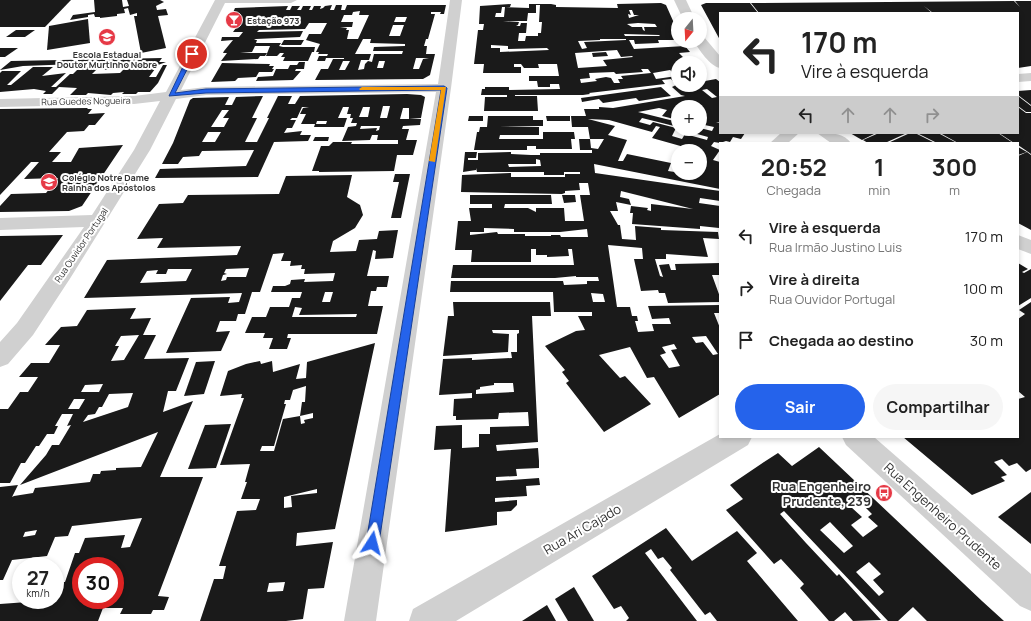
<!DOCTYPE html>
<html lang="pt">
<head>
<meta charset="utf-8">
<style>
  :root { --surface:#fff; --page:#f6f6f6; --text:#222; --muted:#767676; --accent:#2563eb }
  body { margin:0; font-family:Manrope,sans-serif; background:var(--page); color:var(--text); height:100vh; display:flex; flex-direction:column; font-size:15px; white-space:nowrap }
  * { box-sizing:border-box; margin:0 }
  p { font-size:13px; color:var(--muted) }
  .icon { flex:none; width:22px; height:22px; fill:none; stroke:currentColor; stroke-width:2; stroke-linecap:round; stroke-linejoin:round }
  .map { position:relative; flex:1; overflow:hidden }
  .details { position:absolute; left:719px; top:142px; width:300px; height:296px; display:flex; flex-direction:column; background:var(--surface); border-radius:0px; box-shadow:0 2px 6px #0003 }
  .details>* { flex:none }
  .banner { position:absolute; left:719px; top:12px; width:300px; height:122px; border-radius:0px; box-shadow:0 2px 6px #0003; background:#fff; color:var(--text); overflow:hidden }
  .needle { width:26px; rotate:198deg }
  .tools { position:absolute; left:671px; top:12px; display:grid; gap:8px }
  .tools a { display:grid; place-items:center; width:36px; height:36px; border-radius:50%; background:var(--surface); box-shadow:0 2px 6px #0003; font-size:20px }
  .speed { position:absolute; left:12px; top:557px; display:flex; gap:8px; font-size:20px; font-weight:700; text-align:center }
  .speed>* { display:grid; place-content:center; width:52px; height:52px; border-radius:50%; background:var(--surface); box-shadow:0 2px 6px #0003; line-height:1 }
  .speed small { font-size:10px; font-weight:400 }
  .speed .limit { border:6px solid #d22; background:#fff; color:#111 }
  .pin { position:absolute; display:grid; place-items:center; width:34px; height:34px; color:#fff; margin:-17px; border:2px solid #fff; border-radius:50%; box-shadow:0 1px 4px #0007 }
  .me { position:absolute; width:44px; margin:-22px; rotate:9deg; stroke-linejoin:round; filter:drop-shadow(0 0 3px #0008) }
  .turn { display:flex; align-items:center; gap:14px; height:84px; padding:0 16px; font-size:18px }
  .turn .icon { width:52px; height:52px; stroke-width:2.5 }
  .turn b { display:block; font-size:28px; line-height:34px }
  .lanes { display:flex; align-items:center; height:38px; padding:0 16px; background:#0003; justify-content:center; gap:20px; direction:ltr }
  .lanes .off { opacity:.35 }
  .eta { display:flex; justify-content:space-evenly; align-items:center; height:68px; text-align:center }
  .eta b { font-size:24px; font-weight:700; line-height:28px }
  .cta { display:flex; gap:8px; margin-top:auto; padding:8px 16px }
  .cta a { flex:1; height:46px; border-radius:24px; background:var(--accent); color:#fff; font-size:16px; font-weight:700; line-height:46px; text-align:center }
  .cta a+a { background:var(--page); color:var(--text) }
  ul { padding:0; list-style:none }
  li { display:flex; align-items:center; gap:12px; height:52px; padding:0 16px }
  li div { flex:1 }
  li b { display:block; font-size:15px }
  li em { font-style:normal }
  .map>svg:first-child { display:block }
</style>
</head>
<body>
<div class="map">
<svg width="1031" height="621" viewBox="0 0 1031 621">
  <rect width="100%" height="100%" fill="#fff"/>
  <g fill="#1a1a1a" fill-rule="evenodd">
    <polygon points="0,0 71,0 45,27 0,27"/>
    <polygon points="94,0 122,0 123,7 129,6 127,0 160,0 164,2 156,6 157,10 166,9 168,15 158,16 166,48 141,53 134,16 137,16 137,13 130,15 128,8 124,9 125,13 117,14 117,16 100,18 100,17 95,17 94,14 88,15 88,17 70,20 73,15 95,12"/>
    <polygon points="1014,1 1020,7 1015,1 1031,1 1031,66 1018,68 1018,13 933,13 924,6 932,13 759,13 751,3"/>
    <path d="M661,3L666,5L678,32V40H658L659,43L635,44L634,40H629L634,49L685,46L690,52L679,53L686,60L696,59L699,63H678V85H700V76L705,81L716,79L720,82V122H716L720,123V133H745L741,139L733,137L730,142L726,141L720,143L714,142L711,146L720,150L713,160L720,162V189L594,164L595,173L720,191V201L700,198L699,203L720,206L719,228L700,226V229L632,224L633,213H630L631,206L648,208L647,210L651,211V204L693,209L621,191L620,197L629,199L631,205L616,202L618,211H610L618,225H620L622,239L636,240L635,226L661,228V230L718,232L719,239L703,238L708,257L666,254V259H655L660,276L663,277L659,265L669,264L671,270H676L675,264L720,263V275H712L720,297V302L668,303L665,293H659L658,290L641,291L634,259H643L642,248L608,245L617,307H630L632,316H637L638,321H635L638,332L654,331L652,324H671L669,318L652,319L648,306L720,305V313H714L720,328V394L679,418L654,377L647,378L630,347L599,355L620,378L625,376L651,404L604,432L566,383L569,381L562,372L565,370L545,346L576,331L585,330L578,316H592V312H554L553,292H450L451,281H563L564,285L587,284V281H599L598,277H576V276L555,278H451L453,265H574L572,249H568L569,256L547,257V255H536V249H531V262H471L472,250H455L458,221H471L469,208H492V204H470V195H551L552,204H505L504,208H528L536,212V208H564L565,221H584L580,195H590L588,183H579L580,190L565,191V193L562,194L461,192L462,175L511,173V177H565V174H580V172H564V175H544V172H477L476,168V170L463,172L465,152H477L476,158H468V160H478V153L511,152V154L531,155H540V153H592V150H580L579,139H590L591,148L598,149L604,139H590L588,127H572L571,116H586L584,109H599V107L613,108L685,96L681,95L672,87L676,85L671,79L662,80L665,84L589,93L590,94L583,95H515V96H537L538,111H484L485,97H507V95H481L482,89H485V87H509V90L560,89L559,84H550V87H538L537,81H529V76H559L557,64H538L539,68H524L521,64H514V67H521V73H483L484,64H474L478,30H483L484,24H479L480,6L511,4L510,7H502L501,13H496L495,17H504L505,7L529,8V4H551L556,5V7L618,8L617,4ZM536,5H540L539,22H542L541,33H538V36H526L525,41H518L519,33H526L527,23H521L520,26H516L518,25L519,22L503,21H527L528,13H536ZM629,10H632L634,15H639L629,18L628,14L631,15ZM638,23L655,24L657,27H644L645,31L643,30L642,27H632L627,24ZM624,34L659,35L660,36H625ZM600,39H626V40L584,42L587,48L582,49L578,41L600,40ZM491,45L508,46V49L547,48L549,50L500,52V48H491ZM617,50L621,57L632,56L633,57L603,60L607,66L578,68L575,53ZM641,69H648L651,73L621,76L623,79H618L620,83H614L611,78L606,77L595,79L597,81L581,83L580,79L590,78L589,73L614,72L616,74L643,72ZM670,70L677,76L656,79L653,73ZM707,89L717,97L712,98L702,90ZM678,107H700V124L714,127L712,131L700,128L679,129L708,137L707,140L685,134L682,139L672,136L676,128L653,122L650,125L639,122L642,118L678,127V122L638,112L659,108L667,110L662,116L678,120ZM588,119L609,120L652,132L656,126L660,127L652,138L684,147L692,151H700V173L688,174L668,171L671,163L627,154L623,161H618L627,140L608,135L615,126ZM536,159L540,160L541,166L509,167L508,164H536ZM484,228L514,229V232H560L587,229L588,237H561L560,235H551V236H525V234H498L497,232L470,235V232H484ZM591,293L603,294L605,302H593ZM706,336L718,354L713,355L703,342L696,343L692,337ZM674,344L677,349L671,350L680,366L669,368L660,355L666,353L662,347Z"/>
    <polygon points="706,3 750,3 758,13 720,13 720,40 701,5"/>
    <path d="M332,5L330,10H334L336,5H342L341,10H345L347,5H446L444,14H440L441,12H431V14H435L428,39H426L424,46H427L426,54H435L430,75L423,79L315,80L321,69H328L333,59H344V58H326L325,61H317L319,56H327L328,54H318L319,52H316L320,44L306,40L309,34H321L327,23H309L305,29L259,30L257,32L303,31L300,37L256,39L254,40H257L256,43H281L279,46L283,47H315L314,52H312L308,61H283L285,57H281L284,53H280L277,56H266L270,46H255L252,52L240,53H267L265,56H260L258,59L221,61L227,53H223L224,51L233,40L221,41L222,37H239L243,32H233L236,28H233L236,24H228L235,8L288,6L286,10H290L292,6H300L297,10H301L303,6H311L309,10H312L314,6H321L320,9L323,8L325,6ZM360,11L359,15H369L358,39H347L349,30H346L347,28L340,27H352L353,22H341L344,15H352L353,12ZM265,16L261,22L252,23L257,17ZM396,17H407L405,22H394ZM393,25H404L400,36H389ZM363,39H371L370,43L405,44V46L374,47L373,51H403L402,54H374L372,62L368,61L365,64L364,69L358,70L361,60H369L371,54H355ZM416,58H429L423,59L419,69H413ZM343,61H350L345,70H339ZM379,61H385L383,68H377Z"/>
    <polygon points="88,19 90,43 47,50 49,26"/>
    <polygon points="16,30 35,30 25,37 6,37"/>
    <polygon points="284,40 304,40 301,45 281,45"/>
    <polygon points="0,48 18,48 5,57 0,57"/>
    <polygon points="606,52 608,56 593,57 592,53"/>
    <path d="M162,58L159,62H166L158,65L149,77H156L163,65H167L158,83L150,92H138L136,94H122L124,92L113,93L111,95L88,93L86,95H70L77,88L59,87L52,94H43L46,91L34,89L0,92V73L2,71H21L7,85H11L33,67H53L42,76L66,73L51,87H56L70,74H73L80,67H73L76,64L23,66L0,70L11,61ZM104,62L124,63L121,66H104L103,68H106L104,70H123L120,73L92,74L99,67H82L86,64Z"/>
    <polygon points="299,62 305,62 304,69 296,69 295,71 301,71 293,80 256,81 258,77 273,76 276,69 288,69 290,65 297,65"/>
    <polygon points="222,63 270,64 269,66 274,66 272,69 274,69 272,72 259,72 256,77 238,78 235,81 211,82"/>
    <polygon points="661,87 671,96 639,101 636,98 603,103 599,99 582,102 581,98"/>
    <polygon points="1031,90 1031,105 1018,95 1018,91"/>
    <path d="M407,94L421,95L425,97L421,118L409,119V108H403L400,119H421L420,125L403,126L402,129H409L406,140H417L413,155H397L394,171L319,172V171H312L321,146H329L333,142H352L351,144H398V140H377L378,135H372L370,140L342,141L348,127L356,126L357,123H351L353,118H350L351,114H347L349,107H343L338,118H347L344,127H314L315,124H326L327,121H317L316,124H301L306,114H300L303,108L309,107H302L297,118H292L290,120H296L292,128H287L284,133L302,131L300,135H311L308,141L274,142L258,177L155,178L160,169L246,166L254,150L202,151L199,156L183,157L178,164H162L173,143L190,100L193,98L229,97L225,105H232L236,97L263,96L252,118H257L245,142H257L269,118H267L278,96H292L288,104H295L300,96ZM383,106H390L387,118H380ZM363,107H370L368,117H359ZM222,110H229L223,118H229L224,127H211ZM361,126H380L379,130L376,131L377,128L360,129ZM208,132H221L215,142H202Z"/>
    <polygon points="1018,96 1031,106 1031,112 1026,112 1018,106"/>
    <polygon points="1018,107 1026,113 1031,113 1031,154 1018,145 1018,143 1014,143 999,133 1018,133"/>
    <polygon points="88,108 87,109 92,109 88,114 105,113 95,125 89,125 84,131 67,132 49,152 61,152 52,162 71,162 79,148 123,145 82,206 69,211 0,212 0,206 11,194 46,193 58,178 24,179 39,162 31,162 0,195 0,109"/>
    <polygon points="469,116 483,116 483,121 468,121"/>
    <polygon points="488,116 533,116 533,120 543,120 543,126 499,126 539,127 539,135 500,135 499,139 543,139 543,132 574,132 575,139 571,139 572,149 536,149 536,146 527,146 527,150 474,150 477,132 479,132 480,127 487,127"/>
    <polygon points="546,116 570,116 570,121 547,121"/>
    <polygon points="850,133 876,133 862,140"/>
    <polygon points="879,133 907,133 885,143 868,143 863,140"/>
    <polygon points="910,133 915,133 935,143 888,143"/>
    <polygon points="917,133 938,133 957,143 937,143"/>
    <polygon points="940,133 998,133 1013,143 958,143"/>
    <polygon points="315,137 329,137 328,141 313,141"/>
    <polygon points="1018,147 1027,152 1018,155"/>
    <polygon points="1027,152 1031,155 1031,230 1018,223 1018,156"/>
    <polygon points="395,174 410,174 401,218 391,218 399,182 393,182"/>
    <path d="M352,175L347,197L360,205L363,215L355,228L333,241L330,252L356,251L359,240L377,239L379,231L398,230L393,258L375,259L376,251L373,250L367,276H389L387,287H377L376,291H371L368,306H383L377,334H288L287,338H291L287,349H269L273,338H263L265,333H245L252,317H266L270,307H289L292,298H300L302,292H271L273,286H285L290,284L291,280L305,279L304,282L333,281L335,273L304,274L305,269H301L302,265L290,266L291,261H281L284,253L273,254L260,292H252L245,314H238L236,321H220L216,332L230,331L221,351L166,353L191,298L230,297L228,303L239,302L242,293L84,298L107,260L237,255L241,246L157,248L163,238L137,239L159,204L183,203L188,195L279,194L286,176ZM249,268L246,277H227L226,280L221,281L223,275L227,274L224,273L226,269ZM168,269H192L186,281L140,283L147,271L158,270L156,274H166ZM325,292H333L330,302H322ZM295,307L302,308L299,315L357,314L356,317H292Z"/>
    <polygon points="562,195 575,195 576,202 564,203"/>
    <polygon points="63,235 41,265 28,265 0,301 0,236"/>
    <polygon points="1018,263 1028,269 1022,272 1024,273 1031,269 1031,298 1018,306"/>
    <path d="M453,302H550L551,316H532L538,442L496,445L497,451L538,448L539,461V468L516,469L517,476L496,477V481L539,478L540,485L526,486L527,496L495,498V502L517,500V505L511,511L497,512V525L445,532L451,449L434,450L436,426L462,425V448L479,447V434H490V427L529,426L528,412L499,413L498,419L456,420V416H453L454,399L472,398V393L439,395L443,359L472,358V360L512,358L511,352H517V334L519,333V330H492L493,333L509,334L508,352L443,356L448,316H454ZM494,383H513L514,392L476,394V390L480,389V387L494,385Z"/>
    <polygon points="1031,302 1031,469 1026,472 1017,463 1009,466 1002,459 994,462 1007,475 1001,477 1005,481 972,495 903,437 1018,437 1018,399 1025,397 1018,391 1018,319 1025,314 1019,310"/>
    <path d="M136,308L130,319L151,318L143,335H156L144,359L189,358L176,391H168L163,412L193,401L160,477H203L158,596L169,597L164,610H153L151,614H120L123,608H103L98,621H0V604L55,600V590L58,582H65L75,553H79L85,538L125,535L121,548L130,547L142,518L72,526L68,536L55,537L47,556L12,560L3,580H0V487L18,485L12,497L14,496L33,493L35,488L90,482L93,474H100L101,471L116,470V468L141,467L158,432L20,485L46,455L52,445H59L71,425L67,426L73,414H62L55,426H58L54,434H47L39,446H36L25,463H21L10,483H0V409H8L20,392H28L38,377H19L31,363H49L60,345H45L61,327L77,326L87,310ZM139,335L124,360L111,361L119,346H115L121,336ZM103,384L99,392H81L85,385ZM133,393L128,407L83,422L88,415L95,414L99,407H102L109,394ZM74,399H85L79,409H68ZM37,530L35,535L23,537L25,532ZM81,566H115V575H117L115,581V600H81Z"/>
    <path d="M375,343L335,529L297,533L296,546L333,542L324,588L308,589L303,619L286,621H200L214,579H223L226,566H219L237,511L256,510L260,499H241L247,482H245L250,464L220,465L244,398H241L242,394L220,396L228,371L246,364L260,361L261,364L272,361L273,372L300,364L296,379L306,378L307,362ZM306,386L305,402H302L300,416L313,413V418L304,420L305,423L301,424L300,416L283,419L274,451H260L262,446H274L286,404H284L285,400H290L293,390ZM317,489V493L291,496L292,507L284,508V497ZM285,582L283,591L267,592L269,583Z"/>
    <polygon points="215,361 204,394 184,396 196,362"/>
    <polygon points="231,424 216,468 188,469 205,425"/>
    <path d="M819,447L982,601L1004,621H927L913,607L898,621H888L784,511L780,514L806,543L837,576L839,574L881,620L853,621L845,612L834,621H829L800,588L804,584L781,559L774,564L726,510L743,499L730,485L764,462L778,453L792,466ZM859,501L872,514L868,517L878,526L863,537L851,525L862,517L851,507ZM830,522L853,546L844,553L820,530ZM869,562L881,574L873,580L884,592L879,596L856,572Z"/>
    <polygon points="1031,492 1031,544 998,517"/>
    <polygon points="666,528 692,561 737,531 757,553 747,561 798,621 717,621 710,612 705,615 670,570 672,568 663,557 658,559 651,549 645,553 697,621 626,621 629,618 621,606 614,609 592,576"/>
    <polygon points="574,587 594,621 568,621 555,599"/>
    <polygon points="547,605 556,621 522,621"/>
  </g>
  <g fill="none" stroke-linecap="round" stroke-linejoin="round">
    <g fill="#d0d0d0" fill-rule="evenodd">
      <polygon points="215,0 297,0 291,3 225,3 181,90 206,87 438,84 450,0 462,0 451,88 376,621 344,621 436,92 206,95 176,99 150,150 71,277 33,335 8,364 0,367 0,342 17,323 84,227 0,230 0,218 92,215 134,150 160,101 134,104 0,107 0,99 134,96 166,92"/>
      <polygon points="674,0 686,0 695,19 683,19"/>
      <path d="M700,36L704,37L720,56V68C710,66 699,50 694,41H700Z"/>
      <polygon points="1031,73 1031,81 1018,82 1018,74"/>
      <polygon points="781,133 799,133 788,143 770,143"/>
      <path d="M817,133C829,133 843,132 851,143H831Z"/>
      <polygon points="1018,235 1031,240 1031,254 1018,249"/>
      <polygon points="720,434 720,437 752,437 748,445 456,621 409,621 413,609"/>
      <polygon points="842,437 874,437 1031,574 1031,611 1020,606 846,445"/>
    </g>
  </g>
  <polygon fill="#2563eb" stroke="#184099" points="192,53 195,54 175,93 206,89 444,86 447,88 379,543 377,547 372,549 368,547 366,543 441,90 206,93 169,96 189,54"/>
  <polygon fill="#f59e0b" points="362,87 446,87 435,162 429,161 441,90 360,90 359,89"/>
  <defs>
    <g id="bar-disc" transform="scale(0.9)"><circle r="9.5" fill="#e63946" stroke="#fff"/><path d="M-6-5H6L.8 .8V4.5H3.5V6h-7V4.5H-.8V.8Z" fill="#fff"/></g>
    <g id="school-disc" transform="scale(0.9)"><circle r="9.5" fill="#e63946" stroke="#fff"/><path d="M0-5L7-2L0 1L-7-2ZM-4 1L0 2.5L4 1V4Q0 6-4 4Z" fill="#fff"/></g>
    <g id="bus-disc" transform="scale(0.9)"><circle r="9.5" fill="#e63946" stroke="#fff"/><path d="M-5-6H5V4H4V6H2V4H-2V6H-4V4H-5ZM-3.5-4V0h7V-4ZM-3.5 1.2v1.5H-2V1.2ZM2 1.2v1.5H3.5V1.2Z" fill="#fff"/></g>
  </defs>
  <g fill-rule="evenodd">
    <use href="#bar-disc" x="234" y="20"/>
    <use href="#school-disc" x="107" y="37"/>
    <use href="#school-disc" x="49" y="182"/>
    <use href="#bus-disc" x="884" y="493"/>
  </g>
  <g text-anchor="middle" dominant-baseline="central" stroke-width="4" stroke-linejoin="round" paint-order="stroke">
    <g font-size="9" font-weight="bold" fill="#333" stroke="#fff" text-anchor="start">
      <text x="247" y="20">Estação 973</text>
      <text x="107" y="54" text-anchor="middle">Escola Estadual<tspan x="107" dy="10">Doutor Murtinho Nobre</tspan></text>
      <text x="62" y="177">Colégio Notre Dame<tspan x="62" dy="10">Rainha dos Apóstolos</tspan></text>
    </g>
    <g font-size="9" fill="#333" stroke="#fff">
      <text transform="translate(86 101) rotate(-1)">Rua Guedes Nogueira</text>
      <text transform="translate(81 245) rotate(-56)">Rua Ouvidor Portugal</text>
    </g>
    <g font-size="13" font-weight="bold" fill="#333" stroke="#fff" text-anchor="end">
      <text x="871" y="486">Rua Engenheiro<tspan x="871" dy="15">Prudente, 239</tspan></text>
    </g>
    <g font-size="13" fill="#333" stroke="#fff">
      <text transform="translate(943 516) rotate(42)">Rua Engenheiro Prudente</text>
      <text transform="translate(582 529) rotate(-30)">Rua Ari Cajado</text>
    </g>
  </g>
</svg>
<div class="tools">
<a><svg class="needle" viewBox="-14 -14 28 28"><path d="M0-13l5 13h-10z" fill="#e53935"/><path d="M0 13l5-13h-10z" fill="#767676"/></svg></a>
<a><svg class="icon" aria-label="sound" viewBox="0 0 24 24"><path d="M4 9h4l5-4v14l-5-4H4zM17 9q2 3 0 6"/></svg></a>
<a>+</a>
<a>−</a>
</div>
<div class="speed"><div>27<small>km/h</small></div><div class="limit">30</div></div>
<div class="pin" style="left:192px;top:54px;background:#d93025"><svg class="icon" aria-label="arrive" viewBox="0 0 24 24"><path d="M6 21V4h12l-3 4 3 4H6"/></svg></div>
<svg class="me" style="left:372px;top:543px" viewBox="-20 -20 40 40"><path d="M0-17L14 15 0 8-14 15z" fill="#2563eb" stroke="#fff" stroke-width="4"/></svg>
<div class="banner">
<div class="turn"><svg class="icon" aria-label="left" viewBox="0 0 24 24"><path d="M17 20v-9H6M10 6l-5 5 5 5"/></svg><div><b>170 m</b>Vire à esquerda</div></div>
<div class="lanes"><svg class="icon" aria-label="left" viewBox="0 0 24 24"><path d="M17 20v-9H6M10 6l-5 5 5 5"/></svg><svg class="icon off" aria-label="ahead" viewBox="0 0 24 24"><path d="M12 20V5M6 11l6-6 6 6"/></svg><svg class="icon off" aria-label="ahead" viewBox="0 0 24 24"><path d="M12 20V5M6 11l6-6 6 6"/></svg><svg class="icon off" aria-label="right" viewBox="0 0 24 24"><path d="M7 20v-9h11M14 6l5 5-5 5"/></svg></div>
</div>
<section class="details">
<div class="eta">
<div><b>20:52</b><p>Chegada</p></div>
<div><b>1</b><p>min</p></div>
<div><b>300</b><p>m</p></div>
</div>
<ul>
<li><svg class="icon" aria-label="left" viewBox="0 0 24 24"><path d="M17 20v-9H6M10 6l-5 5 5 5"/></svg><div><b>Vire à esquerda</b><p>Rua Irmão Justino Luis</p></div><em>170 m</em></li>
<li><svg class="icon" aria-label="right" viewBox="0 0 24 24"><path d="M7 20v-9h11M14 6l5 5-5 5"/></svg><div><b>Vire à direita</b><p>Rua Ouvidor Portugal</p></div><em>100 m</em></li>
<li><svg class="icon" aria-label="arrive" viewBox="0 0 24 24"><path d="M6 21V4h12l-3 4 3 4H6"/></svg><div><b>Chegada ao destino</b></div><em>30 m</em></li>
</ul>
<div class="cta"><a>Sair</a><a>Compartilhar</a></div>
</section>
</div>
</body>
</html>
